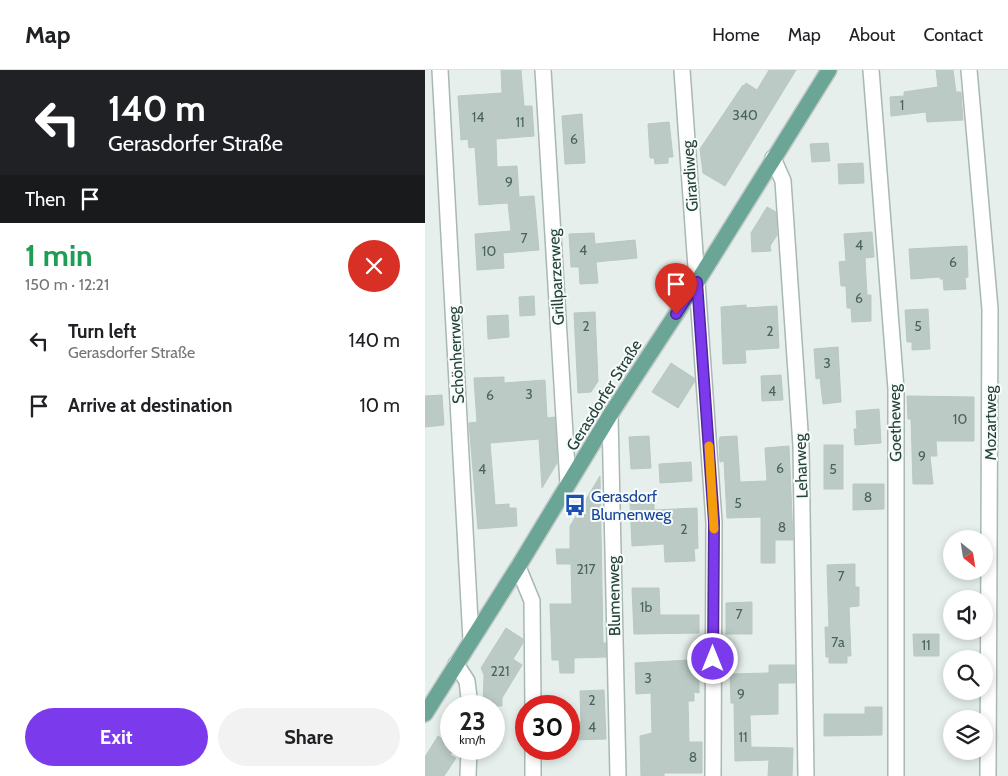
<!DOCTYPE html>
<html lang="en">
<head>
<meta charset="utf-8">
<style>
  :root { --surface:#fff; --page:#f2f2f2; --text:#202124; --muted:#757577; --line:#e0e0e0; --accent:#7c3aed }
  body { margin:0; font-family:Cabin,sans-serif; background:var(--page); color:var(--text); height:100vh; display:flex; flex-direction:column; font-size:19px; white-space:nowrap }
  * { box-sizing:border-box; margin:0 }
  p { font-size:16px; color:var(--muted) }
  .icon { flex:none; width:28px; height:28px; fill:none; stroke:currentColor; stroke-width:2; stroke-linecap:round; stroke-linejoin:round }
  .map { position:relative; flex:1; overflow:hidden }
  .drawer { display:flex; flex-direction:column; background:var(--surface); width:425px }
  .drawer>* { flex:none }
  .banner { background:#202124; color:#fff; overflow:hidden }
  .needle { width:32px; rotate:150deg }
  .tools { position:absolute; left:518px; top:460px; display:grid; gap:10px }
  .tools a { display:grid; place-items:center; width:50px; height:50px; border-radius:50%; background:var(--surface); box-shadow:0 2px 8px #0003; font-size:25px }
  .speed { position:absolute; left:15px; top:625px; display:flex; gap:10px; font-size:25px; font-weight:700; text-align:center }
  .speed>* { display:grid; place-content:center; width:65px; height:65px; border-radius:50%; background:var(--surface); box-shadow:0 2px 8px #0003; line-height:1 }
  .speed small { font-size:12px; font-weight:400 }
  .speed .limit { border:8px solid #d22; background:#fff; color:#111 }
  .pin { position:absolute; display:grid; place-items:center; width:42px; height:42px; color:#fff; margin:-51px -21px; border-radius:50% 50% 50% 0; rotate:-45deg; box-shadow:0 0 5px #0007 }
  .pin .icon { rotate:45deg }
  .me { position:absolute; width:55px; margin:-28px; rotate:0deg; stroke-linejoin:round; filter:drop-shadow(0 0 4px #0008) }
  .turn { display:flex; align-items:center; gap:18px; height:105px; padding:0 25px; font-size:22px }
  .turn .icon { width:65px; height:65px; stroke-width:2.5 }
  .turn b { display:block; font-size:35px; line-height:42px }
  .then { display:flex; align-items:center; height:48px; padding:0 25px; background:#0003; gap:10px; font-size:19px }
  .round { display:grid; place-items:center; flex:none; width:52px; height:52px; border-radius:26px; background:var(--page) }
  .summary { display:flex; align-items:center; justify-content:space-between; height:85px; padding:0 25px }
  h1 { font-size:30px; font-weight:700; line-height:38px; color:#1e9e55 }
  .primary-button { display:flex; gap:10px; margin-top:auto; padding:10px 25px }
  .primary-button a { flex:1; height:58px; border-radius:30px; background:var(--accent); color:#fff; font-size:20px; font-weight:700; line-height:58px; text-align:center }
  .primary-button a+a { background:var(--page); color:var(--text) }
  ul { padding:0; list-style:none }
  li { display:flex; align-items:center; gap:15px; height:65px; padding:0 25px }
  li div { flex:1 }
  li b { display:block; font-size:19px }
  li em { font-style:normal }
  header { display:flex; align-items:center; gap:30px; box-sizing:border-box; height:70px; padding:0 25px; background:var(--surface); border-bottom:1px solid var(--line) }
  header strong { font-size:24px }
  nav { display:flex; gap:28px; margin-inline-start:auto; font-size:18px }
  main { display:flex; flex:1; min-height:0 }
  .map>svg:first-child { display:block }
</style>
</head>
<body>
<header>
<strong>Map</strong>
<nav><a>Home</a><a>Map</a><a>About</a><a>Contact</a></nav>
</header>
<main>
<section class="drawer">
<div class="banner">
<div class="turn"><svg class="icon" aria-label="left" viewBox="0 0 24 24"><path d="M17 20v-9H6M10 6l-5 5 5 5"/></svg><div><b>140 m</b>Gerasdorfer Straße</div></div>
<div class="then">Then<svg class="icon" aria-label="arrive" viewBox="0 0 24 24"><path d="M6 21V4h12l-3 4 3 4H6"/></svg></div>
</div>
<div class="summary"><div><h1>1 min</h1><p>150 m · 12:21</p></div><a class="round" style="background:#d93025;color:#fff"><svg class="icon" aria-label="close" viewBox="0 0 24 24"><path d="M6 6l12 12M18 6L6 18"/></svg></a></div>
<ul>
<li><svg class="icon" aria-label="left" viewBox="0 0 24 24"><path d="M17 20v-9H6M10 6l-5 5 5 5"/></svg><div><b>Turn left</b><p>Gerasdorfer Straße</p></div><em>140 m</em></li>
<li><svg class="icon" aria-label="arrive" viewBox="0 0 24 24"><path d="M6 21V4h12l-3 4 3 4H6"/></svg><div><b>Arrive at destination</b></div><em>10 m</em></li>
</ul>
<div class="primary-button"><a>Exit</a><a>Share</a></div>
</section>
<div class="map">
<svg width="583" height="706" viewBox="0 0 583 706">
  <rect width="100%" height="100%" fill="#e6efeb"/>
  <g fill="#bbcac4" stroke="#b8c9c2">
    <polygon points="76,0 96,0 99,36 107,36 109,66 71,69 72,97 92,96 94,127 109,126 114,180 78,183 79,198 52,200 50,164 86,161 83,133 54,135 50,77 44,78 43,69 36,70 33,26 77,23"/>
    <polygon points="344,0 371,0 300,116 278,103 275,79 318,15 319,16 321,13 332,20"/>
    <polygon points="511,0 528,0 531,22 536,22 538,50 502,52 501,42 466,46 465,27 479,26 479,22 513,17"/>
    <polygon points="157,44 160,93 140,94 137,46"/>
    <polygon points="244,52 248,87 243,87 243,93 230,94 229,88 225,88 223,54"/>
    <polygon points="403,73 405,91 387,92 385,74"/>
    <polygon points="438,93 439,113 414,114 413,94"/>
    <polygon points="342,137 351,142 352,165 345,176 346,181 327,182 326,163"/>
    <polygon points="447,162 449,187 440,188 442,225 446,225 446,251 427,252 426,238 422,238 421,216 416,216 414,192 421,191 419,164"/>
    <polygon points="169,163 170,174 210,170 212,188 171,192 173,213 155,214 154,197 146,197 144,164"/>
    <polygon points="542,176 543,207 540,208 541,219 519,220 518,209 515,209 515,207 486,209 484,179"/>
    <polygon points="109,226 110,245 95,246 94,227"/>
    <polygon points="321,235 321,238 352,236 354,278 320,280 321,293 298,294 296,237"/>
    <polygon points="503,239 505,279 487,280 487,272 482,272 480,240"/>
    <polygon points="170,242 173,311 166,322 153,323 149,243"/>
    <polygon points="83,245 84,267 63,269 62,246"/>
    <polygon points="413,277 416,332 398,334 395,308 391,309 389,279"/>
    <polygon points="246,293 269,308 270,311 253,338 227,322"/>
    <polygon points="356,305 358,330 337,331 336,306"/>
    <polygon points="79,307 79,313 120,310 122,348 130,347 132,393 117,418 114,369 65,373 70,435 84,434 84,438 91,438 92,456 53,459 44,353 52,352 49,308"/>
    <polygon points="17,325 19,355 0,357 0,326"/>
    <polygon points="482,326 549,327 549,371 511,371 512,386 505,386 508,414 488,414 486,349 483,349"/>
    <polygon points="454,339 456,373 430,375 429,359 432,359 431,341"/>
    <polygon points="224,366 226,398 206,399 204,367"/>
    <polygon points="312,366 315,412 342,411 340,378 364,376 368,470 350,470 350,493 336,493 336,447 302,448 299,391 295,392 294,371 295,367"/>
    <rect x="399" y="375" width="19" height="44"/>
    <polygon points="266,392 267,411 235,413 234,394"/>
    <polygon points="175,406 178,573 181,573 181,587 149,588 149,603 135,603 134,590 127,590 125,534 147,534 146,494 132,494 131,479 145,479 145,456"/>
    <polygon points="428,414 459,414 459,439 428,440"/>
    <polygon points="229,432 229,440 272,438 273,478 269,479 270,491 240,492 239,474 207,476 205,433"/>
    <polygon points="430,494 430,517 434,517 434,536 424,537 426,586 422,586 422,593 404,593 404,587 401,587 400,557 404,557 402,495"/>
    <polygon points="207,518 234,518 235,545 274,545 274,563 209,564"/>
    <polygon points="327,532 327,564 301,564 301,533"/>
    <polygon points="81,558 98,569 98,573 88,589 97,595 77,628 77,636 58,636 59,605 56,598"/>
    <polygon points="488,564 514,564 514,586 489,586"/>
    <polygon points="265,590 265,595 274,595 274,623 269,622 269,631 263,631 264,672 277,672 277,703 239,703 239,706 216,706 215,666 227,663 226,623 211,624 210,593"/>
    <polygon points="344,595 370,595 370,613 353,613 353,644 325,645 326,677 368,678 367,706 343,706 344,690 310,691 309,633 306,633 305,604 344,603"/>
    <polygon points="179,620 181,669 146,670 146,652 156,652 155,621"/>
    <polygon points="440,637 457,637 457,665 399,666 399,644 440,644"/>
    <polygon points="13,666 26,675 26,679 29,679 25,685 31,688 19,706 0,706 0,687"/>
  </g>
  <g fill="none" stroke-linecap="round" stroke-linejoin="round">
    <g stroke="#a8b8b2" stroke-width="18">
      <g id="minor">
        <polyline points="15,0 46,570"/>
        <polyline points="118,0 143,414"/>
        <polyline points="257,0 289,452 288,706"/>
        <polyline points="446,0 471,319 471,706"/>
        <polyline points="544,0 565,239 563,706"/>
        <polyline points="348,88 358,111 376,376 381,706"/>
        <polyline points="185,346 193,706"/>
        <polyline points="93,497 107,531 108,636"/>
        <polyline points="31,594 42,611 45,636"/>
        <polyline points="108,679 108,706"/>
        <polyline points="43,706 44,679"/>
      </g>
    </g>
    <g stroke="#c2cac8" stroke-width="18">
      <polyline id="major" points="0,644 93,497 187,342 272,212 404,0"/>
    </g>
    <use href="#minor" stroke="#fff" stroke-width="15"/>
    <use href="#major" stroke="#6aa596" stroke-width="15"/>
  </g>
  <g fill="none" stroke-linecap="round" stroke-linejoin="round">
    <g stroke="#51269a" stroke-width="12">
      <polyline id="route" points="251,244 272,212 289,452 288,589"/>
    </g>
    <use href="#route" stroke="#7c3aed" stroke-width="9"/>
    <polyline stroke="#f59e0b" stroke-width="9" points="284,376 289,459"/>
  </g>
  <defs>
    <g id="bus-bare" transform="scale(1.725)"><path d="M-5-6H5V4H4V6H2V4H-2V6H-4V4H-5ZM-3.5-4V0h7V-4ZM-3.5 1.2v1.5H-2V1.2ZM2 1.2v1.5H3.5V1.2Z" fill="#1a4fb4" stroke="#f7fbf9" stroke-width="2.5" paint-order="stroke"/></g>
  </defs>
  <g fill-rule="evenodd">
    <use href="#bus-bare" x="150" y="435"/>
  </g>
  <g text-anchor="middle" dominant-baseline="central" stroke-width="4" stroke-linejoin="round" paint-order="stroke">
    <g font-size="14" fill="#4a645c">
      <text x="477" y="35">1</text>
      <text x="320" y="45">340</text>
      <text x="53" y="47">14</text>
      <text x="95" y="52">11</text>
      <text x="149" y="69">6</text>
      <text x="84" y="112">9</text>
      <text x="99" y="168">7</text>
      <text x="434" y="175">4</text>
      <text x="158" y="180">4</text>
      <text x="64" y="181">10</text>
      <text x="528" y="192">6</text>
      <text x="434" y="228">6</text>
      <text x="161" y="256">2</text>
      <text x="493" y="256">5</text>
      <text x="345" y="261">2</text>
      <text x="402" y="293">3</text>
      <text x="347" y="321">4</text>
      <text x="104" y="324">3</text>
      <text x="65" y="325">6</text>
      <text x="535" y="349">10</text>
      <text x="497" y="386">9</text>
      <text x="355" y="398">6</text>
      <text x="57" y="399">4</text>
      <text x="408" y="399">5</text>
      <text x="443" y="427">8</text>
      <text x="313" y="433">5</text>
      <text x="357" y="457">8</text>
      <text x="259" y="459">2</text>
      <text x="161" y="499">217</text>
      <text x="416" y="506">7</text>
      <text x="221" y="537">1b</text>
      <text x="314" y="544">7</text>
      <text x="413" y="572">7a</text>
      <text x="501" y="575">11</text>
      <text x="75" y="601">221</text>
      <text x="223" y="608">3</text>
      <text x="316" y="624">9</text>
      <text x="167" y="630">2</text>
      <text x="167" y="657">4</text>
      <text x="318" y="667">11</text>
      <text x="268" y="687">8</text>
    </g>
    <g font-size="16" fill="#24423a" stroke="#f7fbf9">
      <text transform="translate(265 106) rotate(-94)">Girardiweg</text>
      <text transform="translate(131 207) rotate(-93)">Grillparzerweg</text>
      <text transform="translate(31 285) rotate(-93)">Schönherrweg</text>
      <text transform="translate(179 325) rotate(-58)">Gerasdorfer Straße</text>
      <text transform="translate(470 353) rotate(-91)">Goetheweg</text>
      <text transform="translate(565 353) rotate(-90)">Mozartweg</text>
      <text transform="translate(376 396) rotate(-92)">Leharweg</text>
      <text transform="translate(189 526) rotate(-91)">Blumenweg</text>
    </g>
    <g font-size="16" fill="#164399" stroke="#f7fbf9" text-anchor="start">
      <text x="166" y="426">Gerasdorf<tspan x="166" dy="18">Blumenweg</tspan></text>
    </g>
  </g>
</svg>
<div class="tools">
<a><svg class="needle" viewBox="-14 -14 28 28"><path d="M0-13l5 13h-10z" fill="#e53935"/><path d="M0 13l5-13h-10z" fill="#757577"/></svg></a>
<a><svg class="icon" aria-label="sound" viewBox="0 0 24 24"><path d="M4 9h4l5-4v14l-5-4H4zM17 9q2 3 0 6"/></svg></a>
<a><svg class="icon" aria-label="search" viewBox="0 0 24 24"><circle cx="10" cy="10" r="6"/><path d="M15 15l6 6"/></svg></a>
<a><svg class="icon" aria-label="layers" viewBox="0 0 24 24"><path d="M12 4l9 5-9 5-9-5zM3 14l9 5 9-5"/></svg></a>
</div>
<div class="speed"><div>23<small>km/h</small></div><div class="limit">30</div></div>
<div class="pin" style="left:251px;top:244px;background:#d93025"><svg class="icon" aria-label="arrive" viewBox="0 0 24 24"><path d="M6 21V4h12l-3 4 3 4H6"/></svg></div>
<svg class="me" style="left:288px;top:589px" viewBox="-20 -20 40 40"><circle r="17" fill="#7c3aed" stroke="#fff" stroke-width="3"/><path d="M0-11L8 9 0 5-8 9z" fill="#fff"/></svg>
</div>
</main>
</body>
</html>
